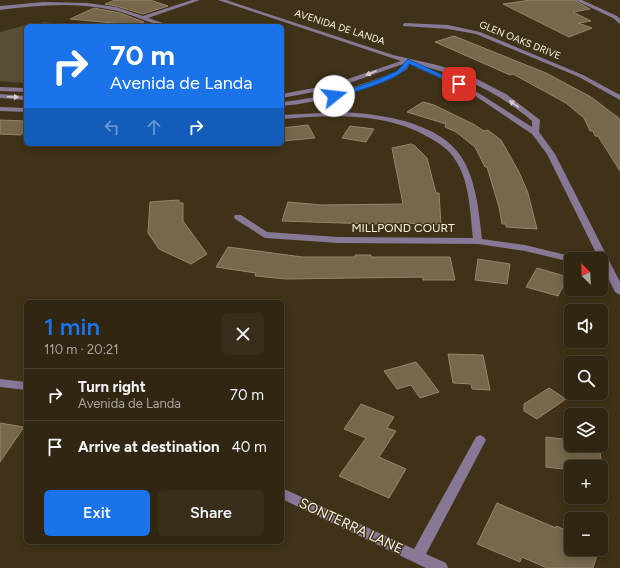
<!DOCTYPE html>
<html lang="en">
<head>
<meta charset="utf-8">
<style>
  :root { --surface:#302612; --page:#382e1b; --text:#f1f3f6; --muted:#a8a59f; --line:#4b4332; --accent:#1a73e8 }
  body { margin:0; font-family:Figtree,sans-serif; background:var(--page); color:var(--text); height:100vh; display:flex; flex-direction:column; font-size:15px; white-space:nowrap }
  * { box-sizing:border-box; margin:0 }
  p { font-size:13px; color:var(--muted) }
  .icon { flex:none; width:22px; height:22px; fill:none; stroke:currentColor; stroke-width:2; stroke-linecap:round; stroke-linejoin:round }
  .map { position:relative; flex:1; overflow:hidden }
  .details { position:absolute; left:24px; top:300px; width:260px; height:244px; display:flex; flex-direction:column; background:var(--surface); border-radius:6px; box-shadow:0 2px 10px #0003,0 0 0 1px var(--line) }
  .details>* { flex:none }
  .guide { position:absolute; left:24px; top:24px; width:260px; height:122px; border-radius:6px; box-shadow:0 2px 10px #0003,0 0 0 1px var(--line); background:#1a73e8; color:#fff; overflow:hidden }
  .needle { width:26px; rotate:336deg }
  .controls { position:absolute; left:564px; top:252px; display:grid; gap:8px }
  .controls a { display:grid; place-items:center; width:44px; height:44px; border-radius:6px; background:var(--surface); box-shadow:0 2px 10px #0003,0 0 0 1px var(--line); font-size:20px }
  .pin { position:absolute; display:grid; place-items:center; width:34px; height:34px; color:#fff; margin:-17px; border-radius:8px; box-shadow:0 2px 6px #0006 }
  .me { position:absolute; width:44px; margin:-22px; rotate:74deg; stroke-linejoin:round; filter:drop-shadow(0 0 3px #0008) }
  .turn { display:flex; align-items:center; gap:14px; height:84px; padding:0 20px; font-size:18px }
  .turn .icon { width:52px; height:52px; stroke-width:2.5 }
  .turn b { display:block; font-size:28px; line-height:34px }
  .lanes { display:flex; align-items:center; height:38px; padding:0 20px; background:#0003; justify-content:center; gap:20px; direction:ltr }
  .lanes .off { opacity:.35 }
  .round { display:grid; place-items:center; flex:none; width:42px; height:42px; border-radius:6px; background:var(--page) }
  .headline { display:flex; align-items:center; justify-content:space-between; height:68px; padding:0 20px }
  h1 { font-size:24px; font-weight:600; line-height:30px; color:var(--accent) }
  .cta { display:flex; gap:8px; margin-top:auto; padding:8px 20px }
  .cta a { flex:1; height:46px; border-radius:6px; background:var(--accent); color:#fff; font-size:16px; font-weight:600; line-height:46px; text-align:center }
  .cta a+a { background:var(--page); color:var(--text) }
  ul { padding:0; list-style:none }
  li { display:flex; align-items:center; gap:12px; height:52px; padding:0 20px; border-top:1px solid var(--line) }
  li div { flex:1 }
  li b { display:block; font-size:15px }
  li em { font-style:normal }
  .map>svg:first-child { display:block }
</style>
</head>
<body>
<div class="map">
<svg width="620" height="568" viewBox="0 0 620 568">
  <rect width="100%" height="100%" fill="#403218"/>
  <polygon fill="#5b4e37" points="45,22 73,26 26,26 26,83 0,81 0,32 26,25"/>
  <g fill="#76674d" stroke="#968569">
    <polygon points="115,0 150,0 168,6 143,14 116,6 105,4"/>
    <polygon points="531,0 574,0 590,9 573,12 591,21 578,23 592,28 569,37 503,4"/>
    <polygon points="94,8 120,13 144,22 134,25 70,19"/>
    <polygon points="454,36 546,73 591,97 620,119 620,171 598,136 595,136 593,131 590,131 584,118 566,103 513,74 510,75 435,42"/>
    <polygon points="423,102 434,105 473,124 484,131 488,130 501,140 519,172 528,193 537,229 506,227 506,224 502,224 499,207 487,167 485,167 475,147 456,132 445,127 446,124 407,112"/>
    <polygon points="0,120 26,121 26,129 21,135 0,134"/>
    <polygon points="308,125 315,138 282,141 282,128"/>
    <polygon points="350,126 374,129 366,142 342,138"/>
    <polygon points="411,144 415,146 427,158 436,193 439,193 441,225 387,222 387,224 372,224 282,221 288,202 322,205 403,204 392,148"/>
    <polygon points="179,200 179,203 183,203 183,221 207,254 191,264 159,249 148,233 150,202"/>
    <polygon points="228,247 302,257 355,257 355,255 371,255 371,257 450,257 455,280 423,280 423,277 286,279 255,276 256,273 216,267"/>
    <polygon points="478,259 510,264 507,284 475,280"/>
    <polygon points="537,268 568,277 558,296 526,287"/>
    <polygon points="448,354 483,355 490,390 472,389 471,384 453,383"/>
    <polygon points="416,362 425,373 439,392 420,398 411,385 397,389 384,371"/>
    <polygon points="549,388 566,399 537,419 524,411 524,404"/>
    <polygon points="361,404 394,417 387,428 396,431 379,457 406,469 389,498 339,476 366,438 344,429"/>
    <polygon points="0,423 24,427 0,462"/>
    <polygon points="546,437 571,440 571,445 599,445 602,467 571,467 571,470 546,467"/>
    <polygon points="497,503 556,528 556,526 571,532 571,549 599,549 593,568 547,568 522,557 520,562 477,544"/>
  </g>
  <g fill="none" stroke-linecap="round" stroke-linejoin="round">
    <g fill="#877895" fill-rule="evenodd">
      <path d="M192,0H200L148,18L172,26C151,26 134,14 113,10C76,2 38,5 0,10V6L44,2L87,3L116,7L143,16Z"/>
      <path d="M218,0H226L393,55L437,65L469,75L506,94L540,120L539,132L555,154L620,282V295L615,292L601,264V259H599L547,154L532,134L465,89L417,68L422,67L469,87L532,127V121C496,90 456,73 410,63L407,69L401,73C363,90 324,102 282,106V102C322,98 359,87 397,71L402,67L403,64L335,88L282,98V94L330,85L401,61Z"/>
      <polygon points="575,0 582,0 617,16 620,19 620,24 613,18"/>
      <polygon points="405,23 448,25 480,32 583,75 620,95 620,100 579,77 476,34 448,29 403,26 403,24"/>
      <polygon points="0,87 26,88 26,92 0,91"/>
      <polygon points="0,94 26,96 26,100 0,98"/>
      <polygon points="0,107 26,108 26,112 0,111"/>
      <path d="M342,112C383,114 447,123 466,165C477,188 479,214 482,239L525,245L574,257L576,259H571V262L525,251L478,244L338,243L265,238L235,219L234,217L235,215H241L267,232L338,237L473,238C470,213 470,183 456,161C450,150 439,143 428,137C384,112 332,115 282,119V115Z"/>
      <polygon points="0,379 26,382 26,390 0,387"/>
      <polygon points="480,435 484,437 486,440 426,554 446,563 448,568 426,568 282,499 282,488 414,549 476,437"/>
    </g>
  </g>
  <defs><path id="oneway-solid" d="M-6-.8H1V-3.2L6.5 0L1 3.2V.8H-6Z"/></defs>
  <g fill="#d8cdcb">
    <use href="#oneway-solid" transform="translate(371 73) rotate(157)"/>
    <use href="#oneway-solid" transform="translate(13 97) rotate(3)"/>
    <use href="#oneway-solid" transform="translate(514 104) rotate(-145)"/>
  </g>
  <path fill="#1a73e8" stroke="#114b97" d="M408,59L462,84L457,85L409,64C403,80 352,92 336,98L330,96L374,81L397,71Z"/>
  <g text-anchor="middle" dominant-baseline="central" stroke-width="3" stroke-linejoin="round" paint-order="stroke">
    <g font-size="10" fill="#fbf1e2" stroke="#403218">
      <text transform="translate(340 27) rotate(18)">AVENIDA DE LANDA</text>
      <text transform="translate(520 40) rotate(22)">GLEN OAKS DRIVE</text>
    </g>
    <g font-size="12" fill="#fbf1e2" stroke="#403218">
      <text x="403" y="228">MILLPOND COURT</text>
    </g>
    <g font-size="14" fill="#fbf1e2" stroke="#403218">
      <text transform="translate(351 526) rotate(25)">SONTERRA LANE</text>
    </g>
  </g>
</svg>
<div class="controls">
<a><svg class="needle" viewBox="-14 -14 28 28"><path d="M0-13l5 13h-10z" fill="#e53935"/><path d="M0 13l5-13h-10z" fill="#a8a59f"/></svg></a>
<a><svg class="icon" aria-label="sound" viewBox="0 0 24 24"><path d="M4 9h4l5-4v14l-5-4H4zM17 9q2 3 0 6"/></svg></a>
<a><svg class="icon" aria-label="search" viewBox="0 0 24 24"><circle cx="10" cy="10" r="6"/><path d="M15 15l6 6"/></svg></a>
<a><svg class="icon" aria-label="layers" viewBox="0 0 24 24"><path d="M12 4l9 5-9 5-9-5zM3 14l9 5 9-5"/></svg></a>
<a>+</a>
<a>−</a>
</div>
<div class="pin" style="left:459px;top:84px;background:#d93025"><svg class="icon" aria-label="arrive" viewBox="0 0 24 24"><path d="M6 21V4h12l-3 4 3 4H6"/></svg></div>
<svg class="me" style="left:334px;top:96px" viewBox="-20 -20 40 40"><circle r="19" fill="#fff"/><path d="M0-13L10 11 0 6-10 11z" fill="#1a73e8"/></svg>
<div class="guide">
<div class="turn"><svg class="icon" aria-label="right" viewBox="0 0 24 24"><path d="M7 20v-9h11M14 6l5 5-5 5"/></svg><div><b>70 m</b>Avenida de Landa</div></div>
<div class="lanes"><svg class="icon off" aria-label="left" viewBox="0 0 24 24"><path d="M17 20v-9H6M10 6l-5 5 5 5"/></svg><svg class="icon off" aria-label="ahead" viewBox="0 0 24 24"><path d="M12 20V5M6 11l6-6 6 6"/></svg><svg class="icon" aria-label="right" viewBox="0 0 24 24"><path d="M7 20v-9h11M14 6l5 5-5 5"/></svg></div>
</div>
<section class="details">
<div class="headline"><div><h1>1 min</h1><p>110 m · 20:21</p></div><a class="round"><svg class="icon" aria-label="close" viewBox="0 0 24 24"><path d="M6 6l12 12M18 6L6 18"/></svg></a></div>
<ul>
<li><svg class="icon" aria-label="right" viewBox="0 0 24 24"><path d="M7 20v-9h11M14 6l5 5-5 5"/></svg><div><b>Turn right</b><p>Avenida de Landa</p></div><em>70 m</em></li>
<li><svg class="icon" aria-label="arrive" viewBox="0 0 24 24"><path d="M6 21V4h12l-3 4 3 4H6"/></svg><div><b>Arrive at destination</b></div><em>40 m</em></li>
</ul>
<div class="cta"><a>Exit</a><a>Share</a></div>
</section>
</div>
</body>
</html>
